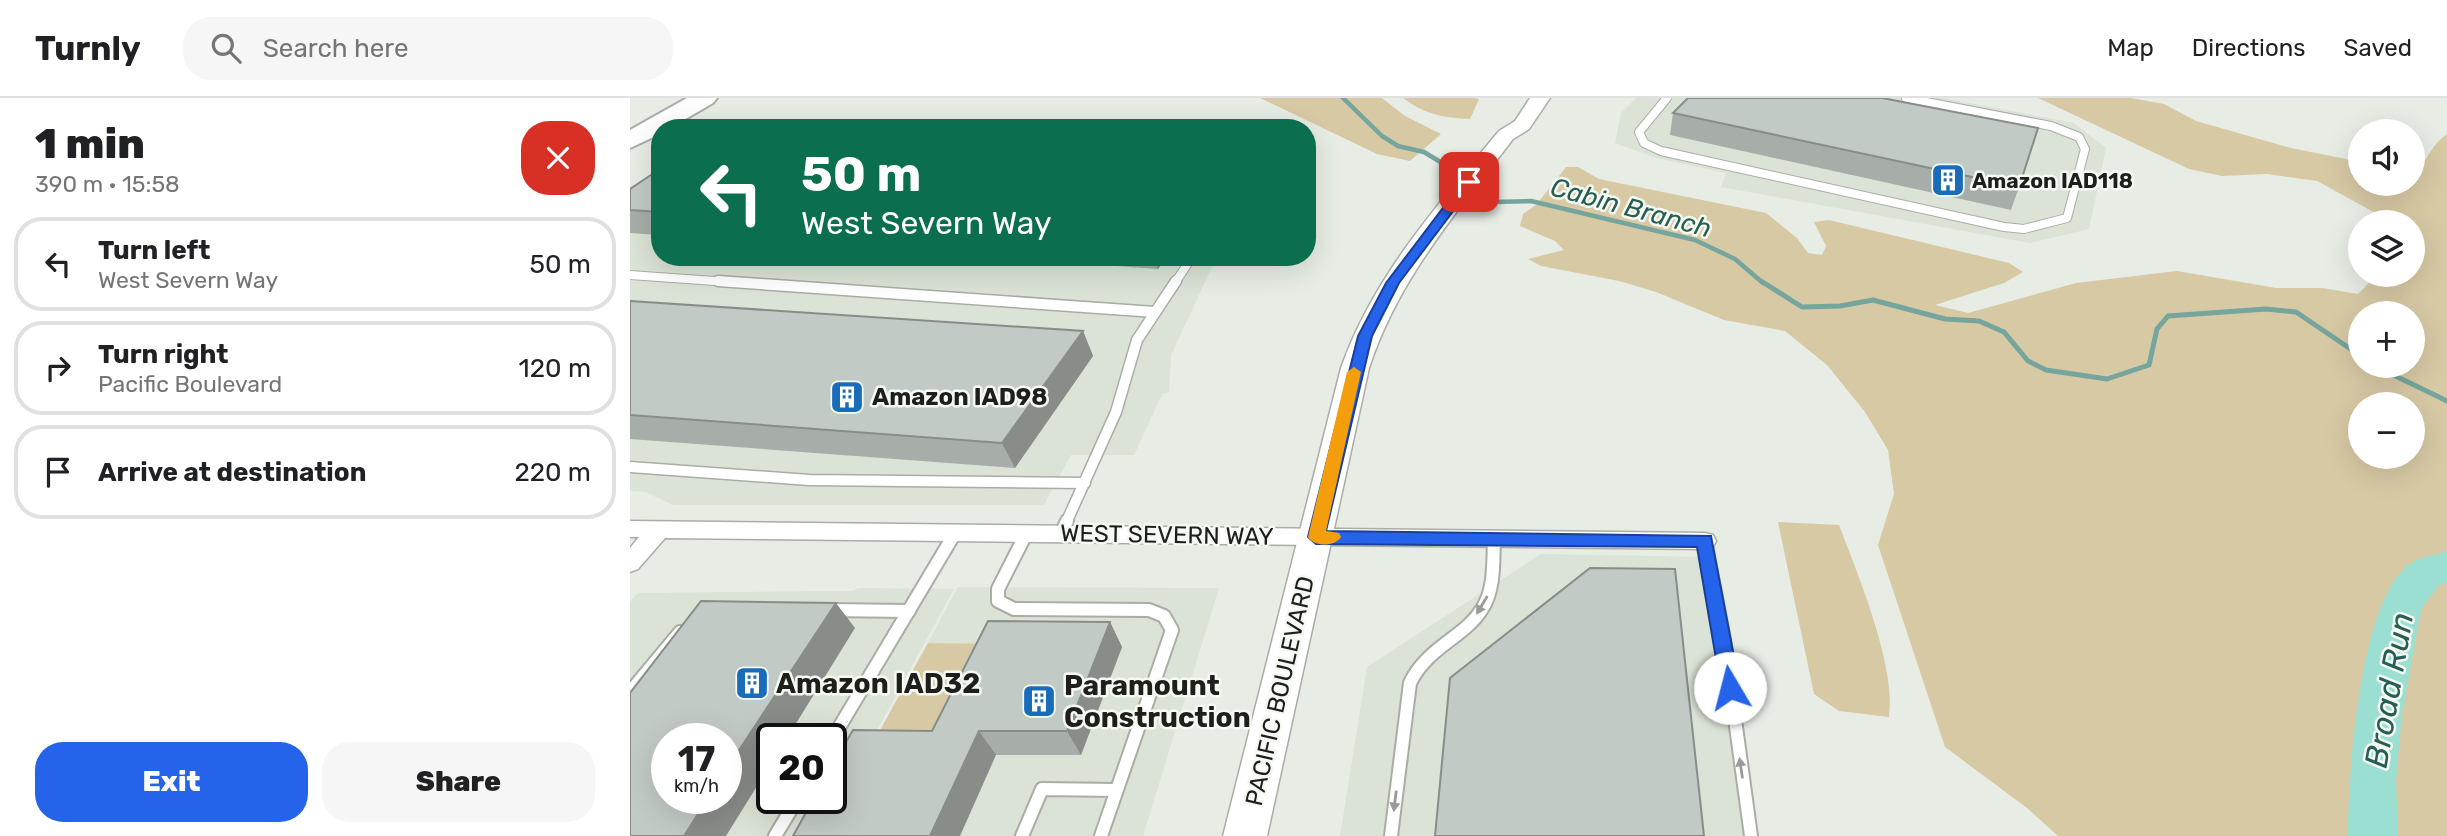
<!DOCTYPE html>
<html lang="en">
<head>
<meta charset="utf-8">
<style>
  :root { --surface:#fff; --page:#f6f6f6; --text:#202124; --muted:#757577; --line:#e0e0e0; --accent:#2563eb }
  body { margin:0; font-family:Rubik,sans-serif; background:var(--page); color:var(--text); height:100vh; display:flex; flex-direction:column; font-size:26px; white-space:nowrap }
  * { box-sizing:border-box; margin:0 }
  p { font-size:23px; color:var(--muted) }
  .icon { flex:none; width:38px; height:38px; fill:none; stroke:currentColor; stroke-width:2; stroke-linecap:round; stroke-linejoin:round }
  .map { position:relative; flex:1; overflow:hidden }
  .side { display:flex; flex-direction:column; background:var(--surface); width:630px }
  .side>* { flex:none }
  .guide { position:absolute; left:21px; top:21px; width:665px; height:147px; border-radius:28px; box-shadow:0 7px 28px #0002; background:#0b6e4f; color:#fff; overflow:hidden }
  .fabs { position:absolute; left:1718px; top:21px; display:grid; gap:14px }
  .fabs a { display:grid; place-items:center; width:77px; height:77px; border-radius:50%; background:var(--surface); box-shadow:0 7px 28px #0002; font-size:35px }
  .speed { position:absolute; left:21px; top:625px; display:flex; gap:14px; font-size:35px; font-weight:700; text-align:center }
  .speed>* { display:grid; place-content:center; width:91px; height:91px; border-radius:50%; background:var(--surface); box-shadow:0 7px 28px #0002; line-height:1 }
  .speed small { font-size:18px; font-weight:400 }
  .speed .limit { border:4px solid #111; border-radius:10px; background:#fff; color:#111 }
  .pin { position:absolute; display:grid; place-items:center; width:60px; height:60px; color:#fff; margin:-30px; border-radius:14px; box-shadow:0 4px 10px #0006 }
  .me { position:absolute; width:77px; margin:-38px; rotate:352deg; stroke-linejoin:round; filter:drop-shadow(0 0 5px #0008) }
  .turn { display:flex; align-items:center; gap:24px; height:147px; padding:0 35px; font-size:32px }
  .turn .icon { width:91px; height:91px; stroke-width:2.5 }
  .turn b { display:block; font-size:49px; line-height:60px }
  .round { display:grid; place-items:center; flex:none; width:74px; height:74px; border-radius:28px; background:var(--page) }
  .head { display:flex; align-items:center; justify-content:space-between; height:119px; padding:0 35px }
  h1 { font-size:42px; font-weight:800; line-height:52px }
  .action { display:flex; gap:14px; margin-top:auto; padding:14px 35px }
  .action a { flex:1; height:80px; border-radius:28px; background:var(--accent); color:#fff; font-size:28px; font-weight:800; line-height:80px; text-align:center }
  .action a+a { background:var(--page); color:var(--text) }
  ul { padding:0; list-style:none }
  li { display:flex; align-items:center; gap:21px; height:94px; margin:0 14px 10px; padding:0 21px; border:4px solid var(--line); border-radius:28px }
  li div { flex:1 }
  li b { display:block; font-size:26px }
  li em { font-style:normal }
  header { display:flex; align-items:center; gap:42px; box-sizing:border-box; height:98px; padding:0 35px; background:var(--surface); border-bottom:2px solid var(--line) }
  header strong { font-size:33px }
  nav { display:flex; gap:38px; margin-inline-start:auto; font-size:24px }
  .search { width:490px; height:63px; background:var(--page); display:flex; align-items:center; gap:18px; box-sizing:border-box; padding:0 24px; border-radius:28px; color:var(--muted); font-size:26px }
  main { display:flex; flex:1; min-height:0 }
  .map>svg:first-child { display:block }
</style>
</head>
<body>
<header>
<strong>Turnly</strong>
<div class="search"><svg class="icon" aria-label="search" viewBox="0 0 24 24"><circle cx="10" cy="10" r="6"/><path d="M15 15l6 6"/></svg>Search here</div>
<nav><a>Map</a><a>Directions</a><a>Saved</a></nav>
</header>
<main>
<section class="side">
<div class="head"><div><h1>1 min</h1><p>390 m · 15:58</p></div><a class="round" style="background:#d93025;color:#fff"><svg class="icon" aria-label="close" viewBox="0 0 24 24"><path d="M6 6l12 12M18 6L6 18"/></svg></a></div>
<ul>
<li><svg class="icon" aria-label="left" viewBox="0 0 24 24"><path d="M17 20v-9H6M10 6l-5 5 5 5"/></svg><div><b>Turn left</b><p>West Severn Way</p></div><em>50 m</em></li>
<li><svg class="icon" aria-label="right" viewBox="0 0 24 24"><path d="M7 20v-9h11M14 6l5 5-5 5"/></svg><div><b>Turn right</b><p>Pacific Boulevard</p></div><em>120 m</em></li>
<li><svg class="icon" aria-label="arrive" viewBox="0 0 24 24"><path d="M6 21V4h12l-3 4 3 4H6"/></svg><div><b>Arrive at destination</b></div><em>220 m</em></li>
</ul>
<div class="action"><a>Exit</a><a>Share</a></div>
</section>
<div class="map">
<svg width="1817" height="738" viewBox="0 0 1817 738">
  <rect width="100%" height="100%" fill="#e7ece5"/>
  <g fill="#dae3d5" fill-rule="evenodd">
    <polygon points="1006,0 1313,0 1444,25 1476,50 1459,131 1400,145 1091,89 1096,75 1027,60 985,45 991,15"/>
    <polygon points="30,75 30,159 591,159 582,169 541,257 539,294 532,296 504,357 441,357 414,407 43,407 15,394 0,393 0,94"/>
    <polygon points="911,456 1081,459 1122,738 710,738 737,569"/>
    <polygon points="328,489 589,490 513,738 193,738"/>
    <path d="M229,490L324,491L189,738H0V504L8,495L222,493ZM37,640H96V700H37ZM142,640H201V700H142Z"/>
  </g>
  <g fill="#d8c9a5" fill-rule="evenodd">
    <polygon points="630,0 752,0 775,18 811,36 780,63 747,56"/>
    <path d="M773,0H844L849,1L840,21C814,20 794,16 773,0Z"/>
    <path d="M1408,0H1501L1534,6L1566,23L1661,50L1716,61L1731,68V86H1783V73H1788C1798,60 1803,45 1817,36V738H1428L1397,710L1315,649L1248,447L1264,396L1258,352L1235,314L1197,267L1155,233L1094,222L1026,194L989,183L911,168L898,161L934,152L925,143L890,128L893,116L906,107L936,69H948L969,81L1136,115L1167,140L1178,155L1192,157L1196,148L1184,124L1199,122L1379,165L1393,174L1374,185L1305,207L1338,215L1446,185L1547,173L1646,190H1693L1728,196L1747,177H1783V124H1762L1687,83L1637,76L1592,78L1559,71ZM1731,215H1783V268H1731ZM1731,306H1783V359H1731Z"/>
    <path d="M1148,424L1209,427C1227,474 1267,570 1259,619L1209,613L1184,596Z"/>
    <polygon points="298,545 363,546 313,646 243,645"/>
  </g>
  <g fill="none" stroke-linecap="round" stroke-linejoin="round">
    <polyline stroke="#75a59c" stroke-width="4.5" points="713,0 752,38 768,48 794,54 830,76 847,97 862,104 901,103 1065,142 1105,161 1133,185"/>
    <g stroke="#75a59c" stroke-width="5">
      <polyline points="1131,183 1172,209 1210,208 1243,202 1315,221 1349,223 1374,234 1398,263 1416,272 1477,281 1519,267 1527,231 1538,218 1636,211 1666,214 1731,258"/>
      <polyline points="1745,268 1817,303"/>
    </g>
    <path fill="#9adfd2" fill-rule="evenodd" d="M1817,453V485L1809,487L1791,511L1772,616L1766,683L1768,738H1718C1718,679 1729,499 1781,465C1790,459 1806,457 1817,453Z"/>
    <g stroke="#a9ada6" stroke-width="10">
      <g id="service-far2">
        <polyline points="1037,0 1009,34 1014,45 1031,53 1374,129 1394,131 1437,120 1455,51 1449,39 1421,28 1276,0"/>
        <polyline points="0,177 113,185"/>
        <polyline points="545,185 562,159"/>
      </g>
    </g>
    <g stroke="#a9ada6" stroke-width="13">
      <g id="service-far1">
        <polyline points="88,183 525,214"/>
        <polyline points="0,369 179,382 455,385"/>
        <polyline points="436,425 486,314 507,242 546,183"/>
      </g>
    </g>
    <g stroke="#a9ada6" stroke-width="16">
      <g id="service">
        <polyline points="396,436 368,491 368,503 384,511 519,512 534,518 542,532 471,738"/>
        <polyline points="431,436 437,423"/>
        <polyline points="1075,443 1094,541 1121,738"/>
        <polyline points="197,512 279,513"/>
        <polyline points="0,594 50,534"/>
        <polyline points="201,643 325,435"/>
        <polyline points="145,738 168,700"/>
        <polyline points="392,738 412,691 486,692"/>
        <path d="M761,738L780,585C797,549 835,539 852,511C865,491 863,464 864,441"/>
      </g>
    </g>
    <g stroke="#a9ada6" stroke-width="3">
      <polygon id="minor" points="0,423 1075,435 1083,437 1086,443 1083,449 1075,451 35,440 8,471 0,474 0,450 9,439 0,439"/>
    </g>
    <g stroke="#a9ada6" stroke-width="3">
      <path id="secondary" d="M900,0H920L899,31L883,41C827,114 768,181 739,270L637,738H593L711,270C744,177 808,107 869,33L885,23Z"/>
    </g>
    <g stroke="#a9ada6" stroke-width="4">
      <polygon id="motorway" points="57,0 87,0 83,5 40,30 30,30 30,36 0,50 0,32"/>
    </g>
    <use href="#service-far2" stroke="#fff" stroke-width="8"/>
    <use href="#service-far1" stroke="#fff" stroke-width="10"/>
    <use href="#service" stroke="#fff" stroke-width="12"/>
    <use href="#minor" fill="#fff" fill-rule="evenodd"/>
    <use href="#secondary" fill="#fff" fill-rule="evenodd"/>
    <use href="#motorway" fill="#fff" fill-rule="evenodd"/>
  </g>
  <g fill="#a7aea9">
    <polygon points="1043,15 1389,89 1381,112 1040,37"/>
    <polygon points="30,71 30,137 0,135 0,91"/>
    <polygon points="360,159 536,159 528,171"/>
    <polygon points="0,203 453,233 463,258 385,370 0,341"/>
    <polygon points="480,524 492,549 451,657 366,657 302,633"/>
  </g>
  <g fill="#888d8a">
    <polygon points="524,159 536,159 528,171"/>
    <polygon points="453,233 463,258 385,370 372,345"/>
    <polygon points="206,505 225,530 157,640 142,640 142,664 96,738 54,738 78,700 96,700 96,672"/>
    <polygon points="480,524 492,549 451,657 437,633"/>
    <polygon points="349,633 366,657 330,738 300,738"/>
  </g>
  <g fill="#c2cac5" stroke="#888d8a" stroke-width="2">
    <polygon points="1058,0 1252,0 1408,30 1389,89 1043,15"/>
    <polygon points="30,71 30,114 0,112 0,91"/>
    <polygon points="0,203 453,233 372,345 0,317"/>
    <polygon points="960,470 1045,471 1074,738 805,738 820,580"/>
    <polygon points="71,503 206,505 96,672 96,640 37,640 37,700 78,700 54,738 0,738 0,595"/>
    <polygon points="358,523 480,524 437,633 349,633 300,738 163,738 184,700 201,700 201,670 223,632 302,633"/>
  </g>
  <defs><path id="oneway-solid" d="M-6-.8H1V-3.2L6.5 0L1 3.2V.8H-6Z" transform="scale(1.75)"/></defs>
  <g fill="#9a9a99">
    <use href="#oneway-solid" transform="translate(852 507) rotate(121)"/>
    <use href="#oneway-solid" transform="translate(1111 670) rotate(-98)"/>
    <use href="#oneway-solid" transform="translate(765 703) rotate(97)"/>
  </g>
  <polygon fill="#2563eb" stroke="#184099" stroke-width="2" points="835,81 845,84 769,185 742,238 696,433 1081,438 1110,590 1107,596 1093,596 1091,590 1067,449 686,446 678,439 728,238 756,185"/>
  <path fill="#f59e0b" d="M724,269L731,274L696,433L709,435L711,439C705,449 684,449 678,439L717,274Z"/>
  <defs>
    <g id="building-square" transform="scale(1.75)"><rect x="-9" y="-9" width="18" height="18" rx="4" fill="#1a6cba" stroke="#f5f9f2"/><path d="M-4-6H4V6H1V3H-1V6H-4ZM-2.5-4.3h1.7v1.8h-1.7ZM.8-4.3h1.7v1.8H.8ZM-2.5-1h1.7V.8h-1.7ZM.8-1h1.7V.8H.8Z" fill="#fff"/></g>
  </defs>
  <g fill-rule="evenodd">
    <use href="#building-square" x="1318" y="82"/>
    <use href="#building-square" x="217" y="299"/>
    <use href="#building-square" x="122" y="585"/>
    <use href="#building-square" x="409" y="603"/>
  </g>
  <g text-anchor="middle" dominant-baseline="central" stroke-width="5" stroke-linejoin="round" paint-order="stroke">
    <g font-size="21" font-weight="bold" fill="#1e1f1d" stroke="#f5f9f2" text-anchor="start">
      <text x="1342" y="82">Amazon IAD118</text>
    </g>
    <g font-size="24" font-weight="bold" fill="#1e1f1d" stroke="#f5f9f2" text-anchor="start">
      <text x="242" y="299">Amazon IAD98</text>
    </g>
    <g font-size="24" fill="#1e1f1d" stroke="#f5f9f2">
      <text transform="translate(537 437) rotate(1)">WEST SEVERN WAY</text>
      <text transform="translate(650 593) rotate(-77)">PACIFIC BOULEVARD</text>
    </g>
    <g font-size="26" font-style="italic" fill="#255e55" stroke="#f5f9f2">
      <text transform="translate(1001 110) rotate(15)">Cabin Branch</text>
    </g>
    <g font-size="28" font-weight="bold" fill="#1e1f1d" stroke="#f5f9f2" text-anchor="start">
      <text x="146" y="585">Amazon IAD32</text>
      <text x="434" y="587">Paramount<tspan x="434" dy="32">Construction</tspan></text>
    </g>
    <g font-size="32" font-style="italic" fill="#255e55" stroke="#f5f9f2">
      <text transform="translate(1759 592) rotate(-80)">Broad Run</text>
    </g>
  </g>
</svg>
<div class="fabs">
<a><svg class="icon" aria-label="sound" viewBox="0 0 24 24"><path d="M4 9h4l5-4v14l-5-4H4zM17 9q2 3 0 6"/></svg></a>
<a><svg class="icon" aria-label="layers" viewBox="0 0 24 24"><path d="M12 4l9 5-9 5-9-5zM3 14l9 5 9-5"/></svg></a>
<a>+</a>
<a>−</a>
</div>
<div class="speed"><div>17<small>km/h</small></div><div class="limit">20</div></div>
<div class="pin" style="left:839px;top:84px;background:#d93025"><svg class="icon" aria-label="arrive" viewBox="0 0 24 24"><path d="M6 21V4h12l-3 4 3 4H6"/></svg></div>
<svg class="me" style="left:1100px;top:590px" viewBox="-20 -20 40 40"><circle r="19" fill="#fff"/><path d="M0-13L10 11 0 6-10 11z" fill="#2563eb"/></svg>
<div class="guide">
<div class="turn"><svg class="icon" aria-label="left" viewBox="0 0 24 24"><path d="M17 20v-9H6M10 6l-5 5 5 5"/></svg><div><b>50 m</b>West Severn Way</div></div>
</div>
</div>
</main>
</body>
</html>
